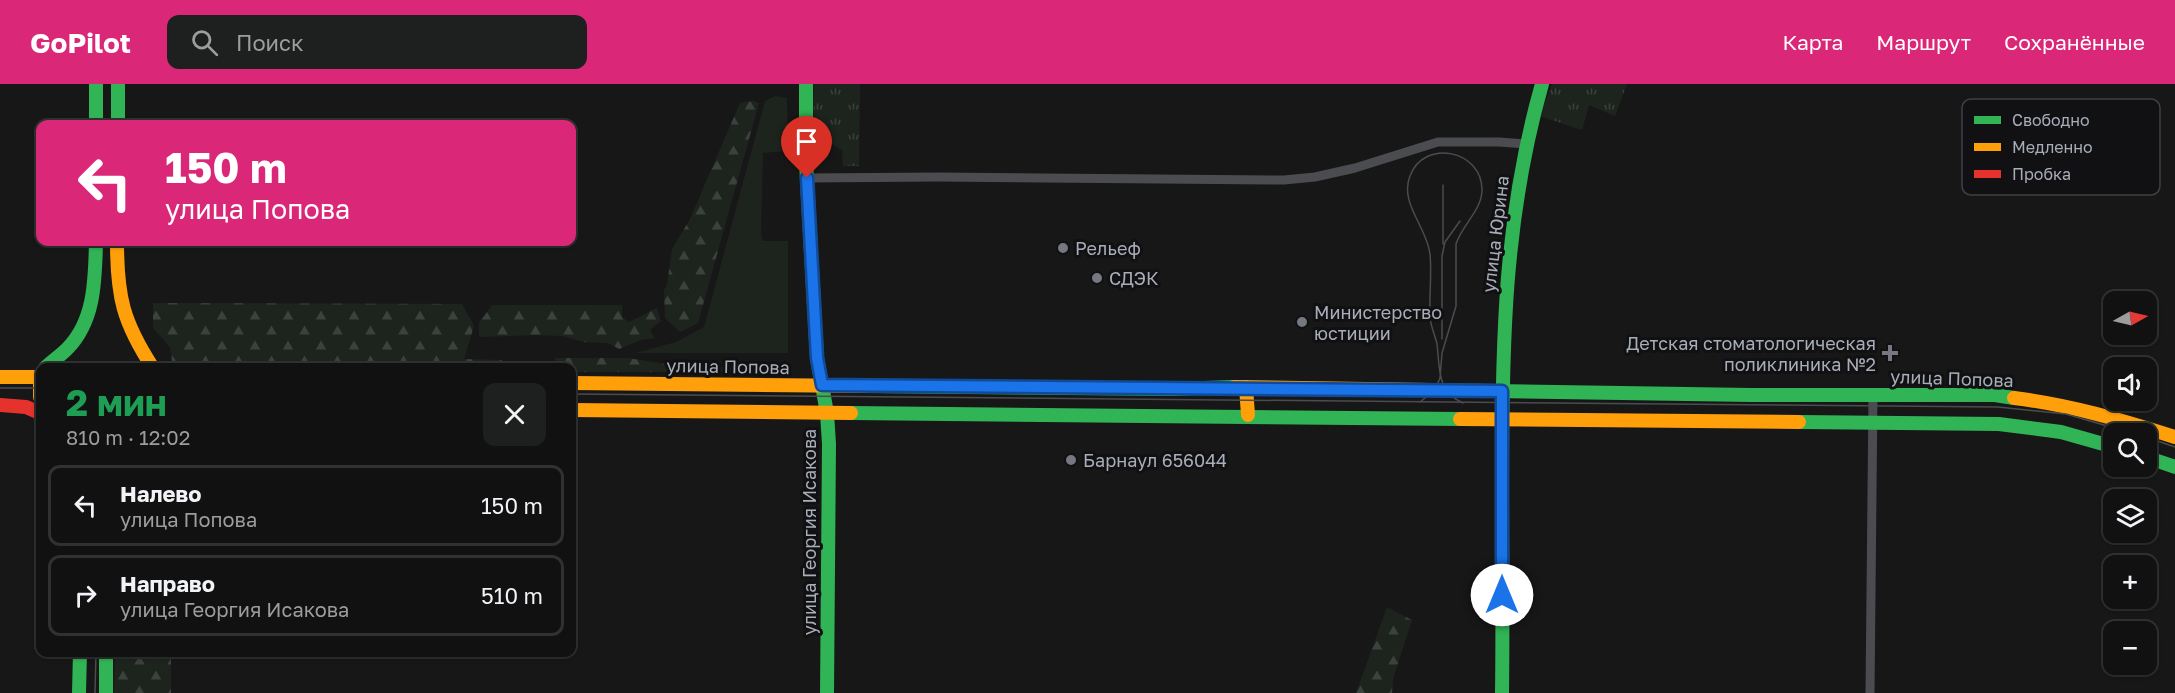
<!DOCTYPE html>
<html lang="ru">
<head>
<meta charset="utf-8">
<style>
  :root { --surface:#111; --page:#1e1f1f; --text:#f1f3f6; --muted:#9c9d9f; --line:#303131; --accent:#db2777 }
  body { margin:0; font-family:"Golos Text",sans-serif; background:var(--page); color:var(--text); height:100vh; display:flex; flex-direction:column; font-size:22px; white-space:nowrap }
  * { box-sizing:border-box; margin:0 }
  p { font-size:20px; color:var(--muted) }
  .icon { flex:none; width:33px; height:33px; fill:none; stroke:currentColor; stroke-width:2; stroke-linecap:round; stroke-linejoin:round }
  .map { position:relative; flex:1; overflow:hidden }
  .drawer { position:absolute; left:36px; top:279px; width:540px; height:294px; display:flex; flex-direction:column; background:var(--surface); border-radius:12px; box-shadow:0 2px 4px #0004,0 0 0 2px var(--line) }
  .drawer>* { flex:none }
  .guide { position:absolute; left:36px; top:36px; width:540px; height:126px; border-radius:12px; box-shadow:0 2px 4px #0004,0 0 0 2px var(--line); background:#db2777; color:#fff; overflow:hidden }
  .needle { width:39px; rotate:82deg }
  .fabs { position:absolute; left:2103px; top:207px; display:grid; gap:12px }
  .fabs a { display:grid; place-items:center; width:54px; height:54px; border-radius:12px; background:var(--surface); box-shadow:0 2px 4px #0004,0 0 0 2px var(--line); font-size:30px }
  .pin { position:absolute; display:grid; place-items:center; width:51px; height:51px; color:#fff; margin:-62px -26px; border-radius:50% 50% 50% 0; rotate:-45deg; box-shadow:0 0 6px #0007 }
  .pin .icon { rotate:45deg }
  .me { position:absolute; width:66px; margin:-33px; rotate:0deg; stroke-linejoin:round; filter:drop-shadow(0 0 4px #0008) }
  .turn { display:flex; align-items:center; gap:21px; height:126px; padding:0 30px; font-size:27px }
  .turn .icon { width:78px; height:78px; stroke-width:2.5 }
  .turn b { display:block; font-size:42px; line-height:51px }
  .round { display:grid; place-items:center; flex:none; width:63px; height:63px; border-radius:12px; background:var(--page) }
  .overview { display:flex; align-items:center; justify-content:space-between; height:102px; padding:0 30px }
  h1 { font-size:36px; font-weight:700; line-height:45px; color:#1e9e55 }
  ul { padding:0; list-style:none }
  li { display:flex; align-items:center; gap:18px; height:81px; margin:0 12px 9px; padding:0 18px; border:3px solid var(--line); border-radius:12px }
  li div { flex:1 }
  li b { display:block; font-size:22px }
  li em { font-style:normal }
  header { display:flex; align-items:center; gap:36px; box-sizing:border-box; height:84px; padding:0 30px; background:var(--accent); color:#fff }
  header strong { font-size:28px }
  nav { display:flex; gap:33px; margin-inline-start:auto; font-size:21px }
  .search { width:420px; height:54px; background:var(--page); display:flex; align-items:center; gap:15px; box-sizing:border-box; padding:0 21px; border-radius:12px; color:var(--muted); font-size:22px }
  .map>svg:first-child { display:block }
</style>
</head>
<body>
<header>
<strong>GoPilot</strong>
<div class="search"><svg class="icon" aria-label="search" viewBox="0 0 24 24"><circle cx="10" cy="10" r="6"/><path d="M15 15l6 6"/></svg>Поиск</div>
<nav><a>Карта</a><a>Маршрут</a><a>Сохранённые</a></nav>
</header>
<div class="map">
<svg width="2175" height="609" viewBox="0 0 2175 609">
  <defs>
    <pattern id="forest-firs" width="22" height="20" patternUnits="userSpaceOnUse" patternTransform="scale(1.5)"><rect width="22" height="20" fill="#1d241e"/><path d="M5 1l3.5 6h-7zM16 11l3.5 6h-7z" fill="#3b413d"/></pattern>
    <pattern id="park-tufts" width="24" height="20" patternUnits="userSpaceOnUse" patternTransform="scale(1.5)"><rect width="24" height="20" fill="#1d241e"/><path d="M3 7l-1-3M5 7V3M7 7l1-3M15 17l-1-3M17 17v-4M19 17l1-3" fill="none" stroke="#3b413d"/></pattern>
  </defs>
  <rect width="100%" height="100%" fill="#171717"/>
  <polygon fill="#1d241e" points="775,12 787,14 788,67 763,69 761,150 763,157 788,157 788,269 635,269 676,258 704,243 765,17"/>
  <g fill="url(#forest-firs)">
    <polygon points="753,17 759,19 698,239 680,248 665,234 664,206 667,201 672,165 690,135 740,19"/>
    <polygon points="153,219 462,220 474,242 464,275 500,276 517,282 515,284 203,282 172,278 170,263 153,244"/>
    <polygon points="492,221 622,221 622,233 629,238 657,224 661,237 650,246 655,254 641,256 619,265 608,259 584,258 563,252 535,251 479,253 479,239"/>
    <polygon points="555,274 628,274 690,284 749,282 749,288 572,288 572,284 555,283"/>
    <polygon points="1387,523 1412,536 1393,595 1392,609 1356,609"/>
    <polygon points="115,569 171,569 171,609 114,609"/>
  </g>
  <g fill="url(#park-tufts)">
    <path d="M814,0H860L859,82H843L842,66L832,60C824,62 819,66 817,75H813Z"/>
    <polygon points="1552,0 1627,0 1615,32 1589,21 1582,46 1540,32"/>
  </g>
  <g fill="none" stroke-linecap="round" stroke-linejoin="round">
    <g stroke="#4b4c50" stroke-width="9">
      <polyline points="807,94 939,93 1284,96 1315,93 1355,84 1438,58 1499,58 1526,60"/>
      <polyline points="1870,609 1873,310"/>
    </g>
    <g stroke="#30b455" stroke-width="14">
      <polyline points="96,0 96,40"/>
      <polyline points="118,0 118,40"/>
      <polyline points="806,0 806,79 817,274 827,329 829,360 827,609"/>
      <path d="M45,284C52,277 60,272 67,265C95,237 95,196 96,158"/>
      <polyline points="866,302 1173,305 1234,303"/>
      <polyline points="1431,306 1751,311 1995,311 2014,314"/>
      <polyline points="851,329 1460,335"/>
      <polyline points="1799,338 1999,340 2061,348 2114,363"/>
      <polyline points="2146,373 2175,383"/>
      <polyline points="106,568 106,609"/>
      <polyline points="79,609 80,568"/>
      <path d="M1502,609C1503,538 1502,467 1502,396C1502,259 1504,133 1542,0"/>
    </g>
    <g stroke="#ff9f0a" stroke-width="14">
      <path d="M117,158C117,213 123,238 153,284"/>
      <polyline points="40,292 40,313"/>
      <polyline points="0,293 40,293"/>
      <polyline points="572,299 866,302"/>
      <polyline points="1234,303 1431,306"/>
      <polyline points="1246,303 1248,331"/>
      <path d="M2014,314C2071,321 2121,336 2175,353"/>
      <polyline points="572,326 851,329"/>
      <polyline points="1460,335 1799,338"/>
    </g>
    <polyline stroke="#e5322d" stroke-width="14" points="0,321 26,323 40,329"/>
    <g stroke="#4b4c4f" stroke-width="1.5">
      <polyline points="1443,160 1443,101"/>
      <polyline points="1442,255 1442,172 1445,158 1460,137"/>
      <polyline points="0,304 40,304"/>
      <polyline points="572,310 1998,323 2066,330 2135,350"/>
      <path d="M1420,318L1435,306L1440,294L1442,269L1456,222V160C1462,141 1481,127 1482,107C1483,66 1424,54 1410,92C1399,119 1427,143 1430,170C1432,191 1429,212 1430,234C1431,243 1435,251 1437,260C1440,283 1436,307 1463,319"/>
      <polyline points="2146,353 2175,363"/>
      <polyline points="95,609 96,568"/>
    </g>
  </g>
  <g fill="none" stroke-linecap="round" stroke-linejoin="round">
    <g stroke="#114b97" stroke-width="15">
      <polyline id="route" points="807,94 817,274 822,301 1502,307 1502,511"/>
    </g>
    <use href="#route" stroke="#1a73e8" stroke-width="10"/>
  </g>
  <g fill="#757880" stroke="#111113" stroke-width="2">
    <circle cx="1063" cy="164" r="6"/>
    <circle cx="1097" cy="194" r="6"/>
    <circle cx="1302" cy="238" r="6"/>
    <path d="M1887 260h6v6h6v6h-6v6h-6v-6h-6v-6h6z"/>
    <circle cx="1071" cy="376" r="6"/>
  </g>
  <g text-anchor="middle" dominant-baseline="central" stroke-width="6" stroke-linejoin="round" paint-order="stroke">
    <g font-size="18" fill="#a8adb8" stroke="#111113">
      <text transform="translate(1495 150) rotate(-83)">улица Юрина</text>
      <text transform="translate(728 282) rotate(1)">улица Попова</text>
      <text transform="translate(1952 294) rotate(2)">улица Попова</text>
      <text transform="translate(809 448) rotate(-90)">улица Георгия Исакова</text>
    </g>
    <g font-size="18" fill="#a8adb8" stroke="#111113" text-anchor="start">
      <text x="1075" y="164">Рельеф</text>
      <text x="1109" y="194">СДЭК</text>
      <text x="1314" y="228">Министерство<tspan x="1314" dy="21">юстиции</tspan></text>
      <text x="1876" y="259" text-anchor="end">Детская стоматологическая<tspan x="1876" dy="21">поликлиника №2</tspan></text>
      <text x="1083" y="376">Барнаул 656044</text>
    </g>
  </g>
  <rect x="1962" y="15" width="198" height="96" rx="9" fill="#111113" stroke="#3e4045" stroke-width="1.5"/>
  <rect x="1974" y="32" width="27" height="8" fill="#30b455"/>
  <rect x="1974" y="59" width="27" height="8" fill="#ff9f0a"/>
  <rect x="1974" y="86" width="27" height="8" fill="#e5322d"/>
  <g font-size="16" fill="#a8adb8">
    <text x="2012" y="42">Свободно</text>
    <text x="2012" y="69">Медленно</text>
    <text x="2012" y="96">Пробка</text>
  </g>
</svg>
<div class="fabs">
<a><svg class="needle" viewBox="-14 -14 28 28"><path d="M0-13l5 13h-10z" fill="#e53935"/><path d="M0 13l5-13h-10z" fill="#9c9d9f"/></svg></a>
<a><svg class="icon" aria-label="sound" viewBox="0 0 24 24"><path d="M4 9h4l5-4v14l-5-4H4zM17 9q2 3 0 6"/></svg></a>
<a><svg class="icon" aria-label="search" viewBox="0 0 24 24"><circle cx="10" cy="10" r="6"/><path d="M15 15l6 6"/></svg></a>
<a><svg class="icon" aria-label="layers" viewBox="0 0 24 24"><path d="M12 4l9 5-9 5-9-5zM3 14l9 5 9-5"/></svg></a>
<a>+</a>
<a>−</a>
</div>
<div class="pin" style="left:807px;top:94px;background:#d93025"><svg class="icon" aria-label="arrive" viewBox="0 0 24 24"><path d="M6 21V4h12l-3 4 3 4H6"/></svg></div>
<svg class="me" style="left:1502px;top:511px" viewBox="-20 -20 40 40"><circle r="19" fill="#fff"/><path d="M0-13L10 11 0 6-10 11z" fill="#1a73e8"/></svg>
<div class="guide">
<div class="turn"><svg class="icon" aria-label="left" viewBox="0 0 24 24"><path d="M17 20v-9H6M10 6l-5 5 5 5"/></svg><div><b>150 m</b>улица Попова</div></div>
</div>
<section class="drawer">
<div class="overview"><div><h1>2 мин</h1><p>810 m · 12:02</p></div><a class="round"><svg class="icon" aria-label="close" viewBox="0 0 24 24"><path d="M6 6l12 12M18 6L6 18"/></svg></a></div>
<ul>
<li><svg class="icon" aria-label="left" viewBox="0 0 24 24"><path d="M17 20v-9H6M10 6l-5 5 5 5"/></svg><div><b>Налево</b><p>улица Попова</p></div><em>150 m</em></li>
<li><svg class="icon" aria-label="right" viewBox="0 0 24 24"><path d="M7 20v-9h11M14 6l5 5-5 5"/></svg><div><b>Направо</b><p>улица Георгия Исакова</p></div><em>510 m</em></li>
</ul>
</section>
</div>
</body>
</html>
